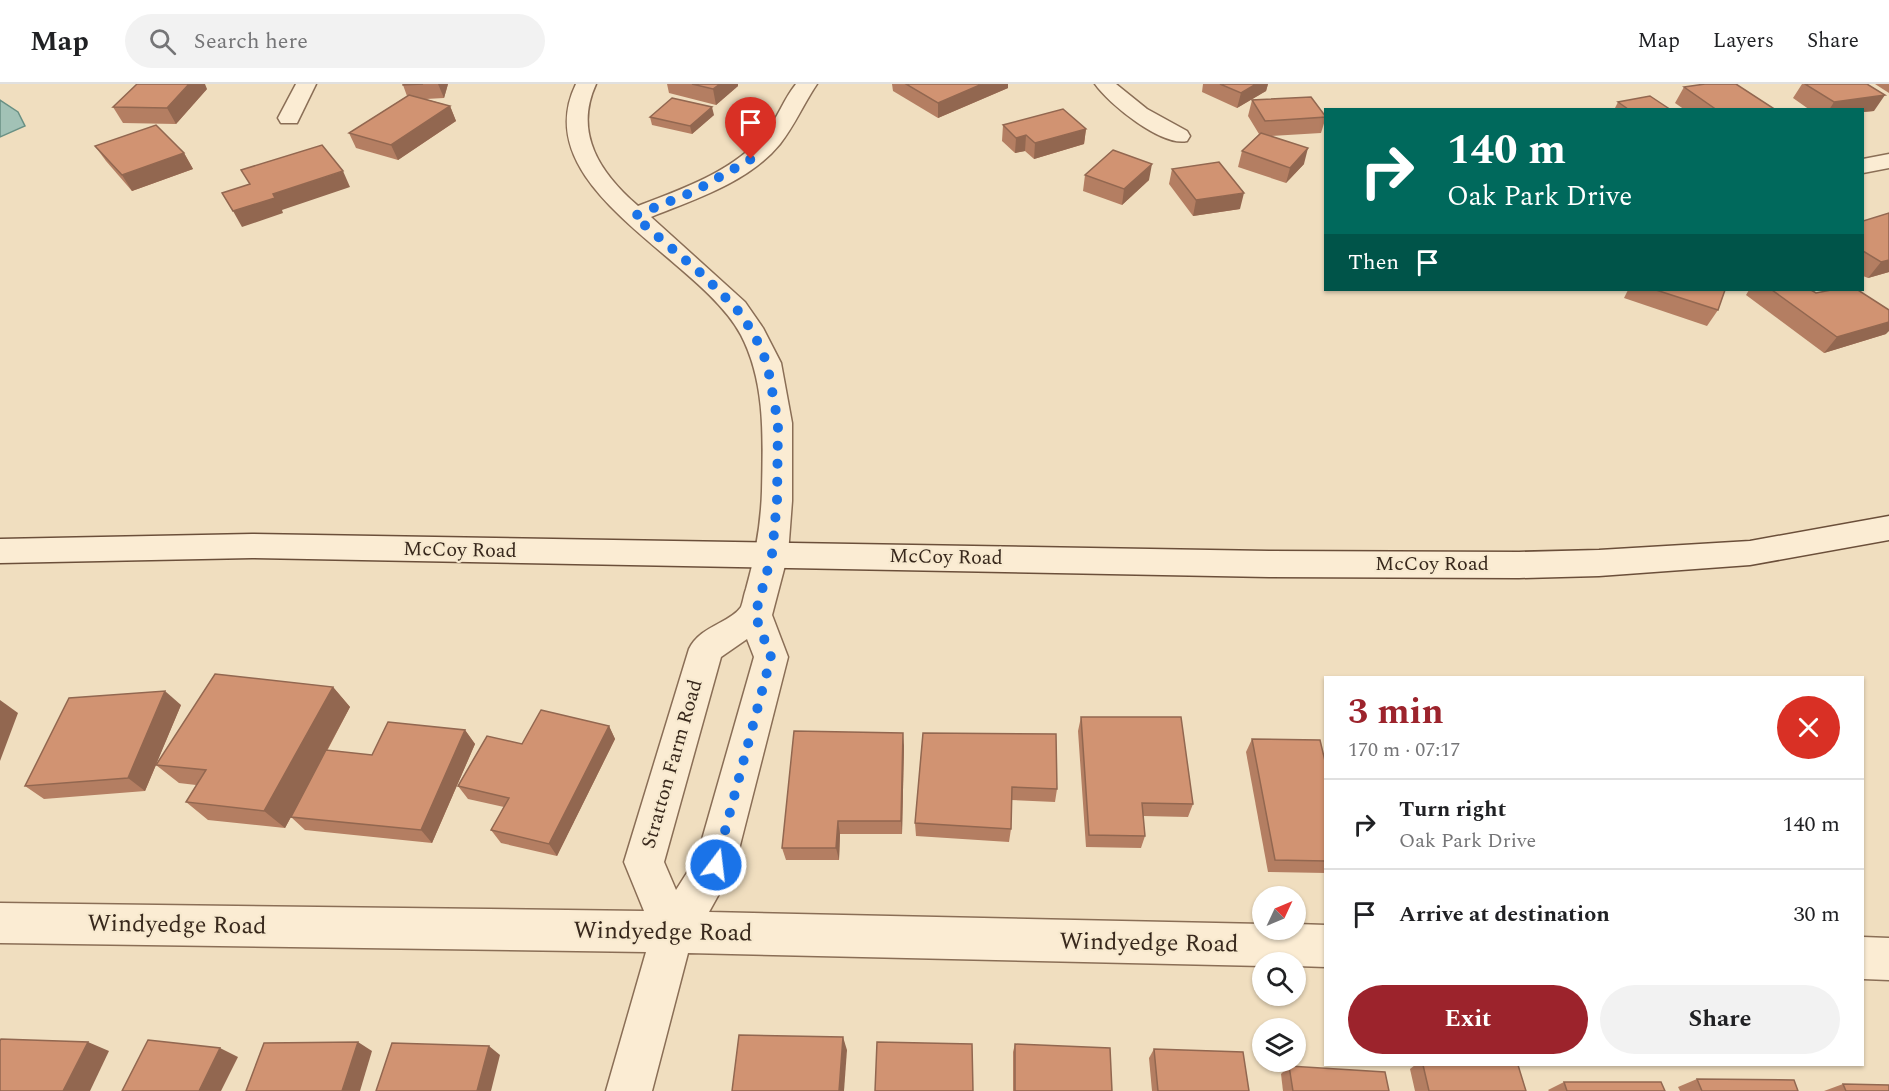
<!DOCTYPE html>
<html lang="en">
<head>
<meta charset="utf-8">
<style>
  :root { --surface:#fff; --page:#f2f2f2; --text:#202124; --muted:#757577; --line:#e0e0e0; --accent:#9c232c }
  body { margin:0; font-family:Spectral,serif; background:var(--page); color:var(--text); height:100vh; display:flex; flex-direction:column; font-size:22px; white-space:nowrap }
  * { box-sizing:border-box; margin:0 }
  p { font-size:20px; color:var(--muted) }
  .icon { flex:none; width:33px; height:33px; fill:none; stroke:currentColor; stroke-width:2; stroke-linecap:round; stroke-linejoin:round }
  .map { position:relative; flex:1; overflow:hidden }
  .details { position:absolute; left:1324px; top:592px; width:540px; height:390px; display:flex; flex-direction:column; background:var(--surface); border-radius:0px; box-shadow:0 2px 4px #0004 }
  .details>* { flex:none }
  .hud { position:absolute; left:1324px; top:24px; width:540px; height:183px; border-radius:0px; box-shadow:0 2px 4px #0004; background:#00695c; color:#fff; overflow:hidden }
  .needle { width:39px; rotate:46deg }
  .buttons { position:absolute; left:1252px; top:802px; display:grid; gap:12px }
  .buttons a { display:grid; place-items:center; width:54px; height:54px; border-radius:50%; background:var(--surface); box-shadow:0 2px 4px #0004; font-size:30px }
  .pin { position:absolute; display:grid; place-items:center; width:51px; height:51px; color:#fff; margin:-62px -26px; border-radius:50% 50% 50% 0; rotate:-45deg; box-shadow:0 0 6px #0007 }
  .pin .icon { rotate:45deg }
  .me { position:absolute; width:66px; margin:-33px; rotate:15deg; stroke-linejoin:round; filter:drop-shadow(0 0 4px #0008) }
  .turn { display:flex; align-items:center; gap:21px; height:126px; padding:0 24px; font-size:27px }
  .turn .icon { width:78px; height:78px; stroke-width:2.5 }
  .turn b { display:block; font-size:42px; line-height:51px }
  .then { display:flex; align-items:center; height:57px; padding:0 24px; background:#0003; gap:12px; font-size:22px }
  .round { display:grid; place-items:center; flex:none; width:63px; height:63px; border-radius:32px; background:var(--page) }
  .head { display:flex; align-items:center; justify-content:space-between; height:102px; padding:0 24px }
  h1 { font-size:36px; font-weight:700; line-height:45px; color:var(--accent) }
  .action { display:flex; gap:12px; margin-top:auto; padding:12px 24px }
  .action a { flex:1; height:69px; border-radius:36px; background:var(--accent); color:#fff; font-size:24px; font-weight:700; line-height:69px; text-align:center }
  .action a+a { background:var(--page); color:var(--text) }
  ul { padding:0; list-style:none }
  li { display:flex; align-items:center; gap:18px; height:90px; padding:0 24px; border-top:2px solid var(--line) }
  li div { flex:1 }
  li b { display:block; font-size:22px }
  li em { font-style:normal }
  header { display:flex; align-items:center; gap:36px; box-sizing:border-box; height:84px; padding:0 30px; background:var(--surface); border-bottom:2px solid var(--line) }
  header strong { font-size:28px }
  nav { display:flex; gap:33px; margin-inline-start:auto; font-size:21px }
  .search { width:420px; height:54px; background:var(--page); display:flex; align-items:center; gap:15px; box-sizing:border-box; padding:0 21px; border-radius:33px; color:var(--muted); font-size:22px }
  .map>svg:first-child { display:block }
</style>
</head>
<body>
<header>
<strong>Map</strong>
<div class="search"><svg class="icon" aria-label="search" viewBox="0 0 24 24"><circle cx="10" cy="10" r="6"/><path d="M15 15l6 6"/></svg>Search here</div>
<nav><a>Map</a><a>Layers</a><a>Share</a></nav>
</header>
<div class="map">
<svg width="1889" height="1007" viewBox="0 0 1889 1007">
  <rect width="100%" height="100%" fill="#f0debf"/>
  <polygon fill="#a2c2b6" stroke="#699084" stroke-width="1.5" points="0,16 18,28 25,42 0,53"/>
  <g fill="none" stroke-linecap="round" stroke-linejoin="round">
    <g stroke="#8a6e56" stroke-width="3">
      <g id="minor">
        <polygon points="296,0 316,0 297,39 281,39 278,34"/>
        <path d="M576,0H596C573,50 601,90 638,122C682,105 732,88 764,51C777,36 783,16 796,0H817C804,19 795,41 780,60C749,98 696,115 651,133L745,218L763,244L781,279L792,339V417L788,470L772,531L788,573L735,781L709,828L1263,840V846H1296V840L1326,841V883L1296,882V879H1263V882L688,869L652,1007H606L646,868L0,859V819L644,827L624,778L689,565C700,542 730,539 741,523C743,518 744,510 746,505C755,473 761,441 762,407C763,355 766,299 741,251C700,173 525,105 576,0ZM747,555L754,573L697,773L676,806L664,778L721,573Z"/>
        <path d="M1095,0H1116L1147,25L1187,47L1190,52L1187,57C1162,63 1109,20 1095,0Z"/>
        <polygon points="1889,70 1889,84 1863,89 1863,75"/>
        <polygon points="1863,853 1889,854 1889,896 1863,895"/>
      </g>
    </g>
    <g stroke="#6b4f3a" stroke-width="3">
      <polygon id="secondary" points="1889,432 1889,456 1750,481 1599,492 1519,494 1269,493 252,474 0,479 0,455 252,450 1269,467 1519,468 1599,466 1750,457"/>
    </g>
    <use href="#minor" fill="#fbecd3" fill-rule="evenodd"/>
    <use href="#secondary" fill="#fbecd3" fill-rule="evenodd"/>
  </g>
  <g fill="#b47e62">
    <polygon points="403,0 448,0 444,14 426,15 450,22 456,37 398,76 356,64 349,49 407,12 403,1"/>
    <polygon points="667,0 738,0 738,2 716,21 669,9"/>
    <polygon points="892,0 1008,0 1008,4 938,34 893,7"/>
    <polygon points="1203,0 1268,0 1266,7 1237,24 1202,8"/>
    <polygon points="1802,0 1867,0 1874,27 1863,28 1863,26 1810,26 1793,14"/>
    <polygon points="1875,0 1889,0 1889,9"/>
    <polygon points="1684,3 1776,26 1685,26 1675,19"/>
    <polygon points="207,5 176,40 123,39 113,23"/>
    <polygon points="1252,16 1326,33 1321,49 1271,52 1304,80 1286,99 1238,83 1242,67 1259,50 1248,32"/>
    <polygon points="1618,18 1671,26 1614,26"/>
    <polygon points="714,31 692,50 652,41 650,33"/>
    <polygon points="1003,41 1086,45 1084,60 1034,75 1025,67 1015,69 1002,57"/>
    <polygon points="95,62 184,69 193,85 132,107 106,77"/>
    <polygon points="1172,85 1240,125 1193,132 1169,100"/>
    <polygon points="1085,91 1149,96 1122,121 1083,107"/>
    <polygon points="1889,129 1889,188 1868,194 1863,192 1863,137"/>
    <polygon points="1628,206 1725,206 1718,226 1707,242 1624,214"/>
    <polygon points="1749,206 1811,206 1886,250 1824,269 1746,211"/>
    <polygon points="333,603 350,623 327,667 372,671 465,646 475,660 432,759 305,746 291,733 285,744 208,736 186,718 196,701 179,699 156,681 145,707 44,715 25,702 181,621 156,680"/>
    <polygon points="1081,633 1193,720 1188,733 1143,732 1145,752 1141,764 1086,763 1078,647"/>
    <polygon points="609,642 615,655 557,772 501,759 491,746 504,723 468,715 458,702 522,660"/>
    <polygon points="923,649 1057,705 1055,718 1011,716 1011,745 1009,758 916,752 915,739"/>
    <polygon points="1252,655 1326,677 1326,789 1268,788 1246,668"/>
    <polygon points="904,662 902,750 840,750 839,776 786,776 782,764"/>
    <polygon points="1015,960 1112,1007 1013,1007 1013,968"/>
    <polygon points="1154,965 1249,1007 1152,1007 1149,974"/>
    <polygon points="1415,981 1518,981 1526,1007 1415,1007 1410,985"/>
    <polygon points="1289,982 1389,1007 1283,1007 1281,990"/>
    <polygon points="1697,995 1798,1007 1680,1007 1678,1003"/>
    <polygon points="1564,998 1665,1007 1549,1007 1548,1006"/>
    <polygon points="1843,1000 1889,1007 1824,1007"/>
  </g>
  <g fill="#926750">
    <polygon points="189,0 205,0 207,5 176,40 167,24"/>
    <polygon points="438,0 448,0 444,14"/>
    <polygon points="720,0 738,0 738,2 716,21 713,5"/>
    <polygon points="982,0 1008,0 1008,4 938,34 938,19"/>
    <polygon points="1256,0 1268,0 1266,7 1237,24 1241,9"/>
    <polygon points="1885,11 1874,27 1863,28 1863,26 1829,26 1834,18"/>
    <polygon points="450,22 456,37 398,76 391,61"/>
    <polygon points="712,23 714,31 692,50 690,42"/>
    <polygon points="1086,45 1084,60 1034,75 1035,59"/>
    <polygon points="1026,51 1025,67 1015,69 1016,54"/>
    <polygon points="1308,64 1304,80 1286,99 1290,84"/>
    <polygon points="184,69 193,85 132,107 122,91"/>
    <polygon points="1152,80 1149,96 1122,121 1124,105"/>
    <polygon points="343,87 350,103 282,126 283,129 242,143 233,127 273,110"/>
    <polygon points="1244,109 1240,125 1193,132 1196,116"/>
    <polygon points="1889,176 1889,188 1868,194 1881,178"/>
    <polygon points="1889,238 1889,247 1886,250 1824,269 1837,253"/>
    <polygon points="333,603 350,623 285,744 264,727"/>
    <polygon points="165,607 181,621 145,707 128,694"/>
    <polygon points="0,616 18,629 0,677"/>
    <polygon points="609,642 615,655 557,772 549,760"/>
    <polygon points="465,646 475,660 432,759 421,746"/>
    <polygon points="903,649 904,662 902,750 901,737"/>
    <polygon points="838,737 840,750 839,776 836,764"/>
    <polygon points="843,953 847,966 844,1007 839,1007"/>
    <polygon points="88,958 109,967 90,1007 63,1007"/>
    <polygon points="358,958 372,967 360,1007 342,1007"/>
    <polygon points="489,962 500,971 491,1007 477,1007"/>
    <polygon points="220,964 238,973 221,1007 199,1007"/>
  </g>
  <g fill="#d19372" stroke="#926750" stroke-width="1.5">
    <polygon points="137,0 189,0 167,24 113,23"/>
    <polygon points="403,0 423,0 403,1"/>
    <polygon points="692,0 720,0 713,5"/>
    <polygon points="906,0 982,0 938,19"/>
    <polygon points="1220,0 1256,0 1241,9"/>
    <polygon points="1705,0 1736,0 1776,26 1717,26 1684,3"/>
    <polygon points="1805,0 1867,0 1885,11 1834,18"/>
    <polygon points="409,11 450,22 391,61 349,49"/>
    <polygon points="1650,12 1671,26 1623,26 1628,25 1618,18"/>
    <polygon points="1311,13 1326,33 1265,37 1252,16"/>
    <polygon points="672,14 712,23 690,42 650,33"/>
    <polygon points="1063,25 1086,45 1035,59 1026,51 1016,54 1003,41"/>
    <polygon points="156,41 184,69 122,91 95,62"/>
    <polygon points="1261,49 1308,64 1290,84 1242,67"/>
    <polygon points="322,61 343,87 273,110 275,114 233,127 222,109 250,100 241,86"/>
    <polygon points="1113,66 1152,80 1124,105 1085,91"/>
    <polygon points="1219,78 1244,109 1196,116 1172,85"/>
    <polygon points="1889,129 1889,176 1881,178 1863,167 1863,137"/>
    <polygon points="1656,206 1725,206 1718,226"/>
    <polygon points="1772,206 1811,206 1816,209 1831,206 1858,206 1889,226 1889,238 1837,253"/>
    <polygon points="215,590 333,603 264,727 186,718 206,686 156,681"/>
    <polygon points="165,607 128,694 25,702 69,614"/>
    <polygon points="541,626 609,642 549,760 491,746 509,714 458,702 487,652 522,660"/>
    <polygon points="1081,633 1181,633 1193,720 1142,719 1145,752 1089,751"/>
    <polygon points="388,638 465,646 421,746 291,733 326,666 372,671"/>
    <polygon points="794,647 903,649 901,737 838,737 836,764 782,764"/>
    <polygon points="923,649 1056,650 1057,705 1012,703 1011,745 915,739"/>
    <polygon points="1252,655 1320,656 1325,677 1326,677 1326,777 1275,776"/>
    <polygon points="739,951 843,953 839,1007 732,1007"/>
    <polygon points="1,955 88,958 63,1007 0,1007 0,957"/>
    <polygon points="148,956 220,964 199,1007 122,1007"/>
    <polygon points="358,958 342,1007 246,1007 264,959"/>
    <polygon points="877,958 972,960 973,1007 875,1007"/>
    <polygon points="392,959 489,962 477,1007 376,1007"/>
    <polygon points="1015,960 1110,964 1112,1007 1015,1007"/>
    <polygon points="1154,965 1243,968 1249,1007 1158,1007"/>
    <polygon points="1423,981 1518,981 1526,1007 1429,1007"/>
    <polygon points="1289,982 1385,988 1389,1007 1293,1007"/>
    <polygon points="1697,995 1794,996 1798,1007 1702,1007"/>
    <polygon points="1564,998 1661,998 1665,1007 1567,1007"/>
    <polygon points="1843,1000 1889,1001 1889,1007 1846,1007"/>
  </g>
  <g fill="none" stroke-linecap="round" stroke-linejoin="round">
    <polyline stroke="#1a73e8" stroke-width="10" stroke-dasharray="0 18" points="716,781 771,573 755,531 772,470 777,417 778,339 767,279 754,250 736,224 704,192 634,132 695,107 751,75"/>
  </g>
  <g text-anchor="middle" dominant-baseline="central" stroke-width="4.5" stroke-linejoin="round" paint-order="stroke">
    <g font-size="20" fill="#38281c" stroke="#f7e9cf">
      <text transform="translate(460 466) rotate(1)">McCoy Road</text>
      <text transform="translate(946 473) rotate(1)">McCoy Road</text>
      <text x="1432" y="480">McCoy Road</text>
      <text transform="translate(672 680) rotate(-74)">Stratton Farm Road</text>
    </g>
    <g font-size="24" fill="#38281c" stroke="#f7e9cf">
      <text transform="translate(177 841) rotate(1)">Windyedge Road</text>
      <text transform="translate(663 848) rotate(1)">Windyedge Road</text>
      <text transform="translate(1149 859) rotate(1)">Windyedge Road</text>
    </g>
  </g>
</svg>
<div class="buttons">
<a><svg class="needle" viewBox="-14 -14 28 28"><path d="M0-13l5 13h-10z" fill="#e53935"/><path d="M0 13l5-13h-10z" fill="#757577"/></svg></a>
<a><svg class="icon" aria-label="search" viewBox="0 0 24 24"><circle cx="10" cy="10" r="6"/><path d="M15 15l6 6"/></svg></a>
<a><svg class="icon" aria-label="layers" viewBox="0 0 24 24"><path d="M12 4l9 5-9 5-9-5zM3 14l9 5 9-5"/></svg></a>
</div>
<div class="pin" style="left:751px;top:75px;background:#d93025"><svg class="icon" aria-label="arrive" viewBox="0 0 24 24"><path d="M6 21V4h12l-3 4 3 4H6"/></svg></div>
<svg class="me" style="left:716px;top:781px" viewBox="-20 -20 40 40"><circle r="17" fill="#1a73e8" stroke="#fff" stroke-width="3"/><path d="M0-11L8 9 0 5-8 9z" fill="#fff"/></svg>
<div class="hud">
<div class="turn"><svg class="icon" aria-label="right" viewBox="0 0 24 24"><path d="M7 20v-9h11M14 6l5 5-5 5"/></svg><div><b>140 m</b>Oak Park Drive</div></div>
<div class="then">Then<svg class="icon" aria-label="arrive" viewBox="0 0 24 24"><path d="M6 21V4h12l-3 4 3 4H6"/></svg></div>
</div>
<section class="details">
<div class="head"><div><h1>3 min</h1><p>170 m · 07:17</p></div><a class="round" style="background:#d93025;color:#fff"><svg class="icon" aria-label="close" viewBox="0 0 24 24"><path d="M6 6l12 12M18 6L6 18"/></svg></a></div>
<ul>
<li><svg class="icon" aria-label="right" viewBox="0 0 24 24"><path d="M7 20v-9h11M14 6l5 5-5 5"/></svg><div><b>Turn right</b><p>Oak Park Drive</p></div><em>140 m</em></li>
<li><svg class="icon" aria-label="arrive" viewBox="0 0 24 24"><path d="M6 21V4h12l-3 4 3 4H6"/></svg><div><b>Arrive at destination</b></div><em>30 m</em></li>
</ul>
<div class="action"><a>Exit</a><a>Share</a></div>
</section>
</div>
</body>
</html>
